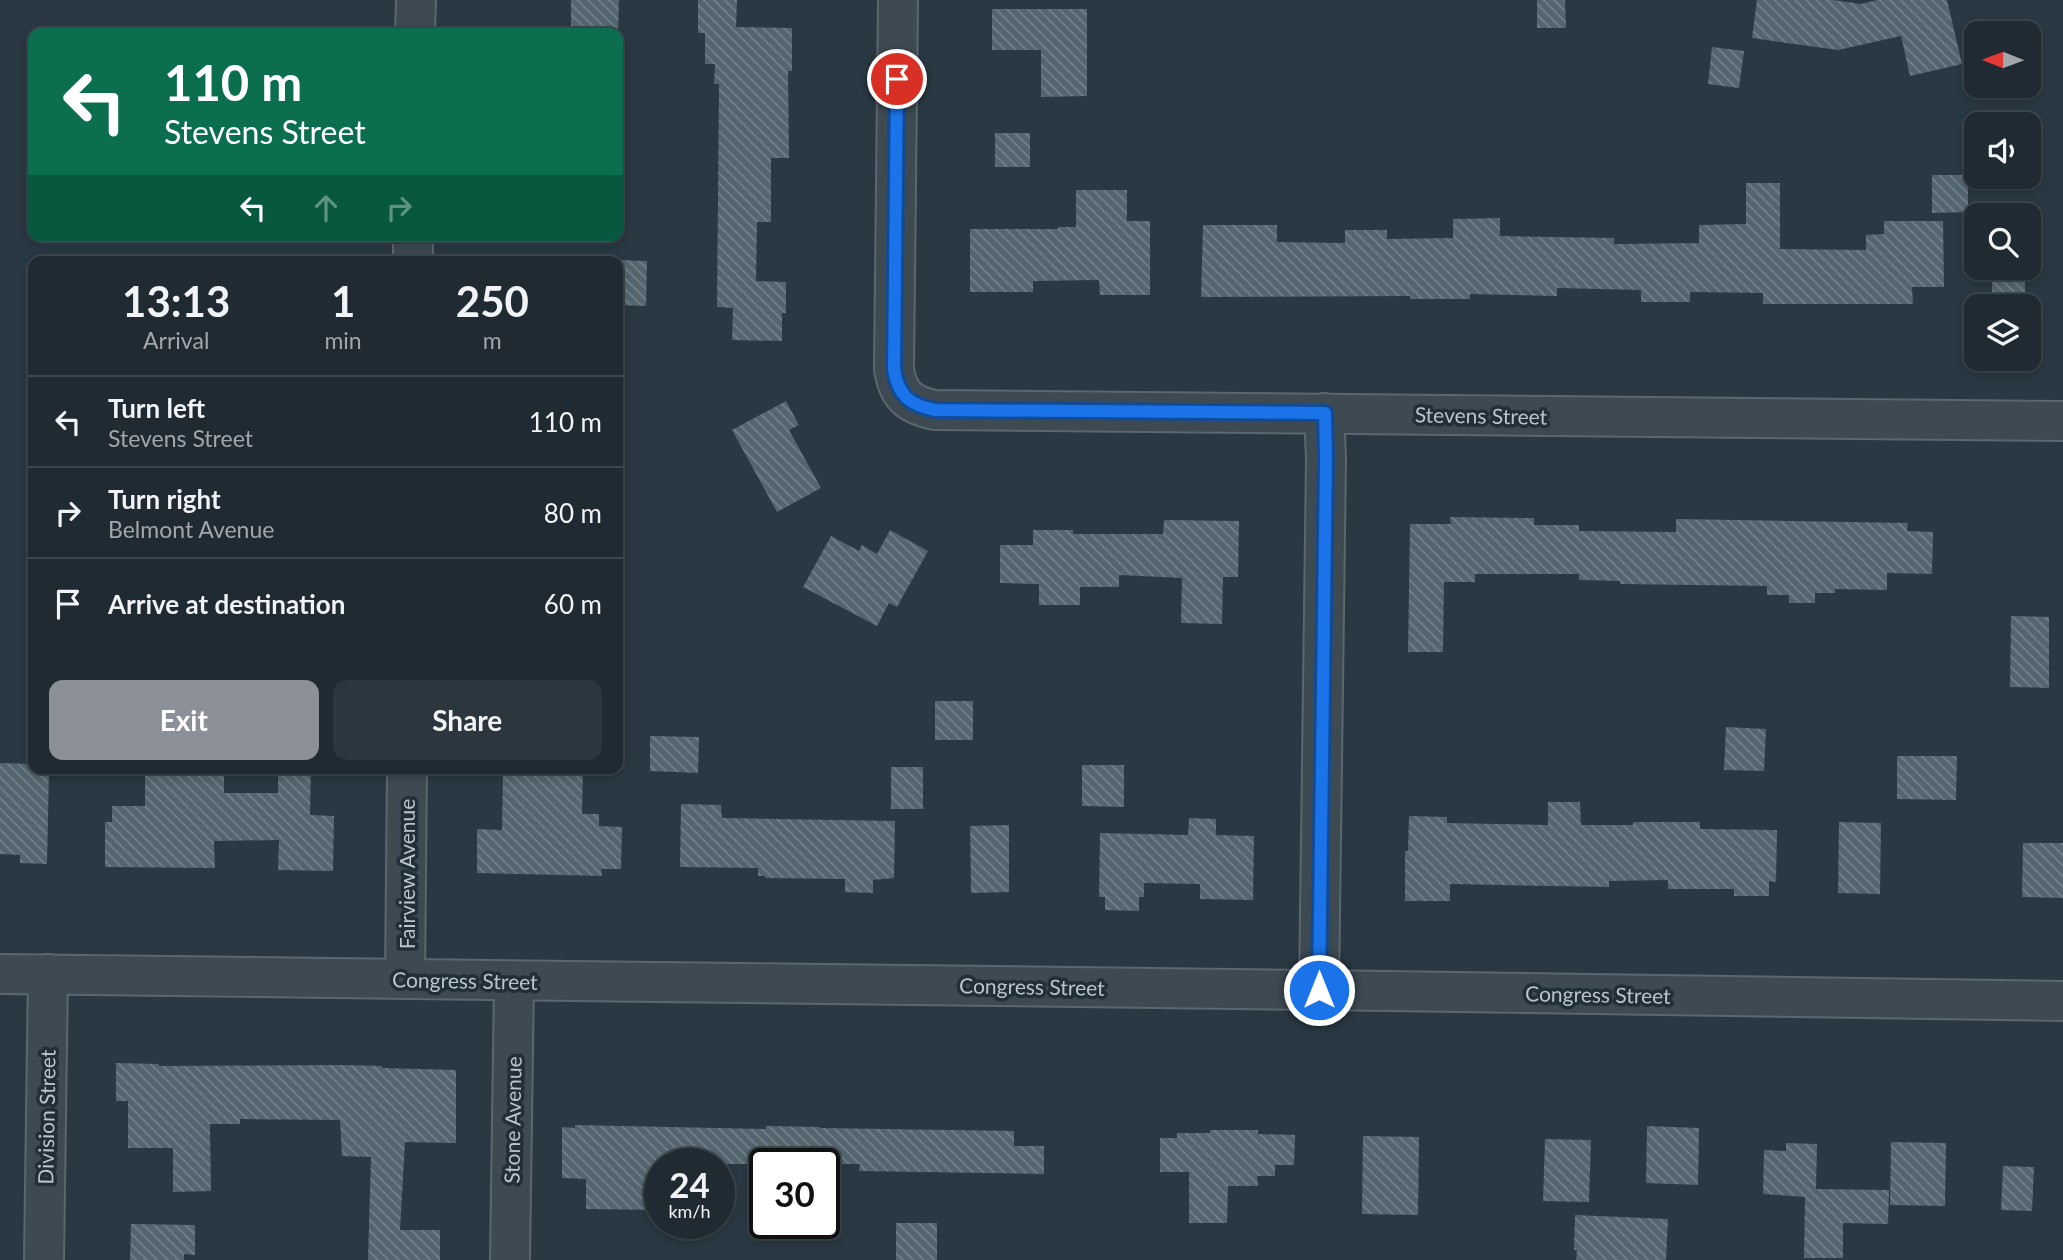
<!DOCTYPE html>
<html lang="en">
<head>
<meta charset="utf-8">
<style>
  :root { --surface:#1f2a32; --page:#2c363e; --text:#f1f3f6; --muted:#a1a7ac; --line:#3c464d; --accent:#8c9099 }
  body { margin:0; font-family:Lato,sans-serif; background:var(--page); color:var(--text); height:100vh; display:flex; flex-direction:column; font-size:26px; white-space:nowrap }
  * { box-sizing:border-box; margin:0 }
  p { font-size:23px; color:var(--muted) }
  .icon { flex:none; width:38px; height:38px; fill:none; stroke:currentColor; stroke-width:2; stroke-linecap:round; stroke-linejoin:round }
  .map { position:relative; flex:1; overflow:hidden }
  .panel { position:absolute; left:28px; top:256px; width:595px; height:518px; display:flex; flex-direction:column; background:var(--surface); border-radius:14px; box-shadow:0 4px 10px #0003,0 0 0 2px var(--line) }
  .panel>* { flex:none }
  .top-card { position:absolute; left:28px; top:28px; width:595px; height:214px; border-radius:14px; box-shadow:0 4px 10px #0003,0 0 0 2px var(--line); background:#0b6e4f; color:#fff; overflow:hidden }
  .needle { width:46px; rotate:271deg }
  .fabs { position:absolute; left:1964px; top:21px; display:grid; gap:14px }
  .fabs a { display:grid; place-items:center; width:77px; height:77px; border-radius:14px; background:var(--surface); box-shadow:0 4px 10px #0003,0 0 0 2px var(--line); font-size:35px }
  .speed { position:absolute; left:644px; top:1148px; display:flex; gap:14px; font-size:35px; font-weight:700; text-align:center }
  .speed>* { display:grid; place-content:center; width:91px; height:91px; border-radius:50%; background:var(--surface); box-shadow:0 4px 10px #0003,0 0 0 2px var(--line); line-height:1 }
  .speed small { font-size:18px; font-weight:400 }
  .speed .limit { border:4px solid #111; border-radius:10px; background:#fff; color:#111 }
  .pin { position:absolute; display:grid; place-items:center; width:60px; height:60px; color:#fff; margin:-30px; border:4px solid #fff; border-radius:50%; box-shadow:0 2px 7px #0007 }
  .me { position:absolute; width:77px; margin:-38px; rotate:0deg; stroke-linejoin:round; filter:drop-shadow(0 0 5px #0008) }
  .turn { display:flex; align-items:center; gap:24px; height:147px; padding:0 21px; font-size:32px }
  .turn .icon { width:91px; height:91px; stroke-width:2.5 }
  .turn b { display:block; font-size:49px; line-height:60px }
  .lanes { display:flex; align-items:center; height:66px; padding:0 21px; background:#0003; justify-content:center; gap:35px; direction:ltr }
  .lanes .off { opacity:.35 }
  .eta { display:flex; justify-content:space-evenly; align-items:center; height:119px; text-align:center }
  .eta b { font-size:42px; font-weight:700; line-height:49px }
  .cta { display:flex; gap:14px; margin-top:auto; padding:14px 21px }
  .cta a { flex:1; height:80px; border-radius:14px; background:var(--accent); color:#fff; font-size:28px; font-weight:700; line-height:80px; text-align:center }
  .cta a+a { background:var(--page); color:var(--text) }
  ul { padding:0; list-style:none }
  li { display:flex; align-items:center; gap:21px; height:91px; padding:0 21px; border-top:2px solid var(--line) }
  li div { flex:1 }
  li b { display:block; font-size:26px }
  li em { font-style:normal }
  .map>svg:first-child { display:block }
</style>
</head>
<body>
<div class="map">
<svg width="2063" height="1260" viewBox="0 0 2063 1260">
  <defs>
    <pattern id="building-back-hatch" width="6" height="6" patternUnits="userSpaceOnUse" patternTransform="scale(1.75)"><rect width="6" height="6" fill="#54656f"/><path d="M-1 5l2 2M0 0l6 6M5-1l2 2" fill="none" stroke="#728089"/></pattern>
  </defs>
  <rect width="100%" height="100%" fill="#293842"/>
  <g fill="url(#building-back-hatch)">
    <polygon points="571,0 619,0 618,33 585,33 585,30 571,30"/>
    <polygon points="698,0 737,0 736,27 792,28 792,71 788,71 789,158 771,158 771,222 757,222 756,281 786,282 786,313 782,313 782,341 732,340 733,308 717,307 719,84 714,84 715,64 705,64 705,33 698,33"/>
    <polygon points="1537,0 1565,0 1566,28 1537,28"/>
    <polygon points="1757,0 1833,0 1861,4 1877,0 1947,0 1962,64 1910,76 1901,36 1838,50 1752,38"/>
    <polygon points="992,9 1087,9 1087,96 1041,97 1041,50 992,50"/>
    <polygon points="1712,47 1744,51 1739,88 1708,84"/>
    <rect x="995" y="133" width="35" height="34"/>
    <polygon points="1932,175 1968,175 1968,212 1932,213"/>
    <polygon points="1746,183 1780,183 1780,249 1866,250 1866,235 1884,234 1884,221 1943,221 1944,287 1912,287 1913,304 1763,304 1763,293 1690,292 1690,302 1641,302 1641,290 1557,288 1557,296 1470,294 1470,299 1411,299 1410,296 1201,297 1203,225 1277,225 1277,242 1345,243 1345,230 1387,230 1387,239 1453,238 1453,219 1500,218 1500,236 1614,238 1614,244 1699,243 1699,225 1746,224"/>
    <polygon points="1076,190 1127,190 1127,221 1150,221 1150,295 1100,295 1099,280 1033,281 1033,292 970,292 970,229 1058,229 1058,227 1076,227"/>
    <polygon points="618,260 647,261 646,306 618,305"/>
    <rect x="1992" y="268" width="33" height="29"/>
    <polygon points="786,401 799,425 789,430 821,488 777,512 732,430"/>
    <polygon points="1450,517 1534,518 1534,525 1579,525 1579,531 1676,532 1676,519 1908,523 1907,531 1933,532 1932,574 1887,573 1887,590 1835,589 1835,593 1815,593 1815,603 1789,603 1789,595 1767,595 1767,586 1620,584 1620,581 1579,580 1579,574 1475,574 1475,582 1444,582 1443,652 1408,652 1410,524 1451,524"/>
    <polygon points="1164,520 1239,521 1238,577 1223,577 1222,624 1181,623 1182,578 1119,575 1119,587 1080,587 1080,605 1039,605 1039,584 1000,583 1000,545 1033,545 1033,530 1073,530 1073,534 1163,534"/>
    <polygon points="890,530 928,551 897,607 889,603 877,626 803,587 831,536 859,551 862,545 877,554"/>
    <polygon points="2011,616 2049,617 2049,688 2010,687"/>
    <rect x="935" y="701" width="38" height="39"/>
    <polygon points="1726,727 1766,729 1764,771 1724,770"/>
    <polygon points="650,736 699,737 698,773 650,771"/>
    <polygon points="1897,756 1957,756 1956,800 1897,799"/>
    <polygon points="0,763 33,764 33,768 49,768 47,864 20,863 20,855 0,854"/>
    <polygon points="1082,765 1124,765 1124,807 1082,806"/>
    <rect x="891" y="767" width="32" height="42"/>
    <polygon points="278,768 311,768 310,815 334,816 333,871 278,870 279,840 214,841 215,868 105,867 105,822 112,822 112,806 145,806 145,776 191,776 191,772 224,772 224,793 278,793"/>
    <polygon points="503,768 583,768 582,814 599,814 599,826 622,827 621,869 601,869 602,876 477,873 477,829 502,830"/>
    <polygon points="1548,802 1580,802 1581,825 1633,825 1633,822 1700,822 1700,829 1777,830 1776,882 1769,881 1769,896 1734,896 1734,889 1668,889 1668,880 1609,881 1609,887 1450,884 1450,901 1405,901 1405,851 1408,851 1409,816 1447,817 1447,823 1548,825"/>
    <polygon points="681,804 721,805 722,818 895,821 894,878 873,880 873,893 845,892 845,879 765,878 765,876 758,876 758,868 680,867"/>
    <polygon points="1189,818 1216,819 1216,835 1254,836 1253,900 1200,899 1200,884 1144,883 1144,897 1139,897 1139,911 1105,910 1105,897 1099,897 1100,833 1188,835"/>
    <polygon points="1839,822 1881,823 1880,894 1838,893"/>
    <polygon points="1009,825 1009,892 971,893 970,826"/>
    <polygon points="2023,843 2063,843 2063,898 2022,897"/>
    <polygon points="116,1063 159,1064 159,1066 342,1065 382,1066 382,1068 456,1070 456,1143 405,1142 400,1230 440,1230 440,1260 368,1260 371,1157 342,1156 340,1120 240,1119 240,1124 210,1124 211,1191 173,1192 173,1148 128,1148 128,1101 116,1101"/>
    <polygon points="575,1125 766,1129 766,1126 820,1127 820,1128 1014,1131 1014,1146 1044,1146 1044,1174 859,1171 860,1164 660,1164 660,1210 586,1209 586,1179 562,1178 562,1127 575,1128"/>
    <polygon points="1647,1126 1699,1128 1698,1185 1646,1183"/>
    <polygon points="1210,1130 1258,1130 1258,1134 1295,1135 1294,1165 1275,1165 1275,1176 1257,1176 1258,1186 1228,1186 1227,1223 1189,1223 1189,1172 1160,1172 1160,1138 1177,1138 1177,1133 1210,1133"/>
    <polygon points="1363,1136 1419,1137 1418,1215 1362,1214"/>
    <polygon points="1545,1139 1591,1140 1589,1202 1543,1201"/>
    <polygon points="1891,1142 1946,1143 1945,1206 1890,1205"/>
    <polygon points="1786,1143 1817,1144 1816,1189 1889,1190 1888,1224 1843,1223 1843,1258 1804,1258 1805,1197 1763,1194 1764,1150 1786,1151"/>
    <polygon points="2003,1166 2034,1167 2032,1211 2001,1210"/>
    <polygon points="1575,1215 1668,1219 1666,1260 1576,1260 1577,1250 1574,1250"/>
    <rect x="896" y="1223" width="41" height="37"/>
    <polygon points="131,1224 195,1225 195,1255 184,1254 184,1260 130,1260"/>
  </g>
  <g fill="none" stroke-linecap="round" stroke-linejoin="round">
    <g stroke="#5b676f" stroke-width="42">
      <g id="minor">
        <path d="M898,0L894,369C898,396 910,405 935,410L2063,421"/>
        <polyline points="415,33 416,0"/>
        <polyline points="413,261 413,236"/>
        <polyline points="0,974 1319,990 2063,1001"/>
        <polyline points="405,979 407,768"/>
        <polyline points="1319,990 1326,459 1324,413"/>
        <polyline points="44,1260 48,974"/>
        <polyline points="510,1260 514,981"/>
      </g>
    </g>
    <use href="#minor" stroke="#3d4a52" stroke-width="38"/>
  </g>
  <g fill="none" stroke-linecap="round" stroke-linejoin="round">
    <g stroke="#114b97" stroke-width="18">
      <path id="route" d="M897,79L894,369C898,396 910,405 935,410L1325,413L1326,459L1319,990"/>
    </g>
    <use href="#route" stroke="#1a73e8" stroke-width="12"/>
  </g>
  <g text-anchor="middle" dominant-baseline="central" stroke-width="7" stroke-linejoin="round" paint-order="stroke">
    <g font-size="21" fill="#bac4cc" stroke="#212f37">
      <text transform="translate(1481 415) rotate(1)">Stevens Street</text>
      <text transform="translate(406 874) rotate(-90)">Fairview Avenue</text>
      <text transform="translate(465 980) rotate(1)">Congress Street</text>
      <text transform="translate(1032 986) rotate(1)">Congress Street</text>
      <text transform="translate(1598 994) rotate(1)">Congress Street</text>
      <text transform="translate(46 1117) rotate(-89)">Division Street</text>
      <text transform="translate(512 1120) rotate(-89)">Stone Avenue</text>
    </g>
  </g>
</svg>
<div class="fabs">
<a><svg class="needle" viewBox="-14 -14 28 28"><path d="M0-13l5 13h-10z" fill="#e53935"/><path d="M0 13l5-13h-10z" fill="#a1a7ac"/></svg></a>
<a><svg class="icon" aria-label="sound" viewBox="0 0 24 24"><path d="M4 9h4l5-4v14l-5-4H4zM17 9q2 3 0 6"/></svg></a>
<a><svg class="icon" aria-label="search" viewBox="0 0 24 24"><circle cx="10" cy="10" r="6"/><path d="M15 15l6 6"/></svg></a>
<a><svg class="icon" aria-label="layers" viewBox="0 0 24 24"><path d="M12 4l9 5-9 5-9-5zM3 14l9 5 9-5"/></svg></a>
</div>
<div class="speed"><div>24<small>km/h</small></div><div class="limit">30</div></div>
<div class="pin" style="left:897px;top:79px;background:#d93025"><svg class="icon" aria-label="arrive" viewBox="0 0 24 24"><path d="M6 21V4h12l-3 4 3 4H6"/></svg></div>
<svg class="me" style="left:1319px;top:990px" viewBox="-20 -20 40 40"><circle r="17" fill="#1a73e8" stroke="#fff" stroke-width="3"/><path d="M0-11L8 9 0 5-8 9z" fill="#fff"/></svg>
<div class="top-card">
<div class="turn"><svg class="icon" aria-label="left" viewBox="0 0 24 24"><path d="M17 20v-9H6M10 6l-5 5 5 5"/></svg><div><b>110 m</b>Stevens Street</div></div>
<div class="lanes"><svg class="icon" aria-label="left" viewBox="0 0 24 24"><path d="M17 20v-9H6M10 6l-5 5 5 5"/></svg><svg class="icon off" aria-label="ahead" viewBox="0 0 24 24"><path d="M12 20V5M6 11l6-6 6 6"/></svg><svg class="icon off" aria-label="right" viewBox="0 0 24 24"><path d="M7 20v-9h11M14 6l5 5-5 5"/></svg></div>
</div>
<section class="panel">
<div class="eta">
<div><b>13:13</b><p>Arrival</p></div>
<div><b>1</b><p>min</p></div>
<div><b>250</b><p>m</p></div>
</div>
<ul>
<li><svg class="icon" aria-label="left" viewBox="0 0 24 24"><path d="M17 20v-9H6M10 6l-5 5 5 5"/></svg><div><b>Turn left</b><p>Stevens Street</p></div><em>110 m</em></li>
<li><svg class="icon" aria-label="right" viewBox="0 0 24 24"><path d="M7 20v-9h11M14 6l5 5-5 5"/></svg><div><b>Turn right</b><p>Belmont Avenue</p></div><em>80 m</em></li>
<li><svg class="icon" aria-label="arrive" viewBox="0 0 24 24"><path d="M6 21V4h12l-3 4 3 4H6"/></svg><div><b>Arrive at destination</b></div><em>60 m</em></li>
</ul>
<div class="cta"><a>Exit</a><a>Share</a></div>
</section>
</div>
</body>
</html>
